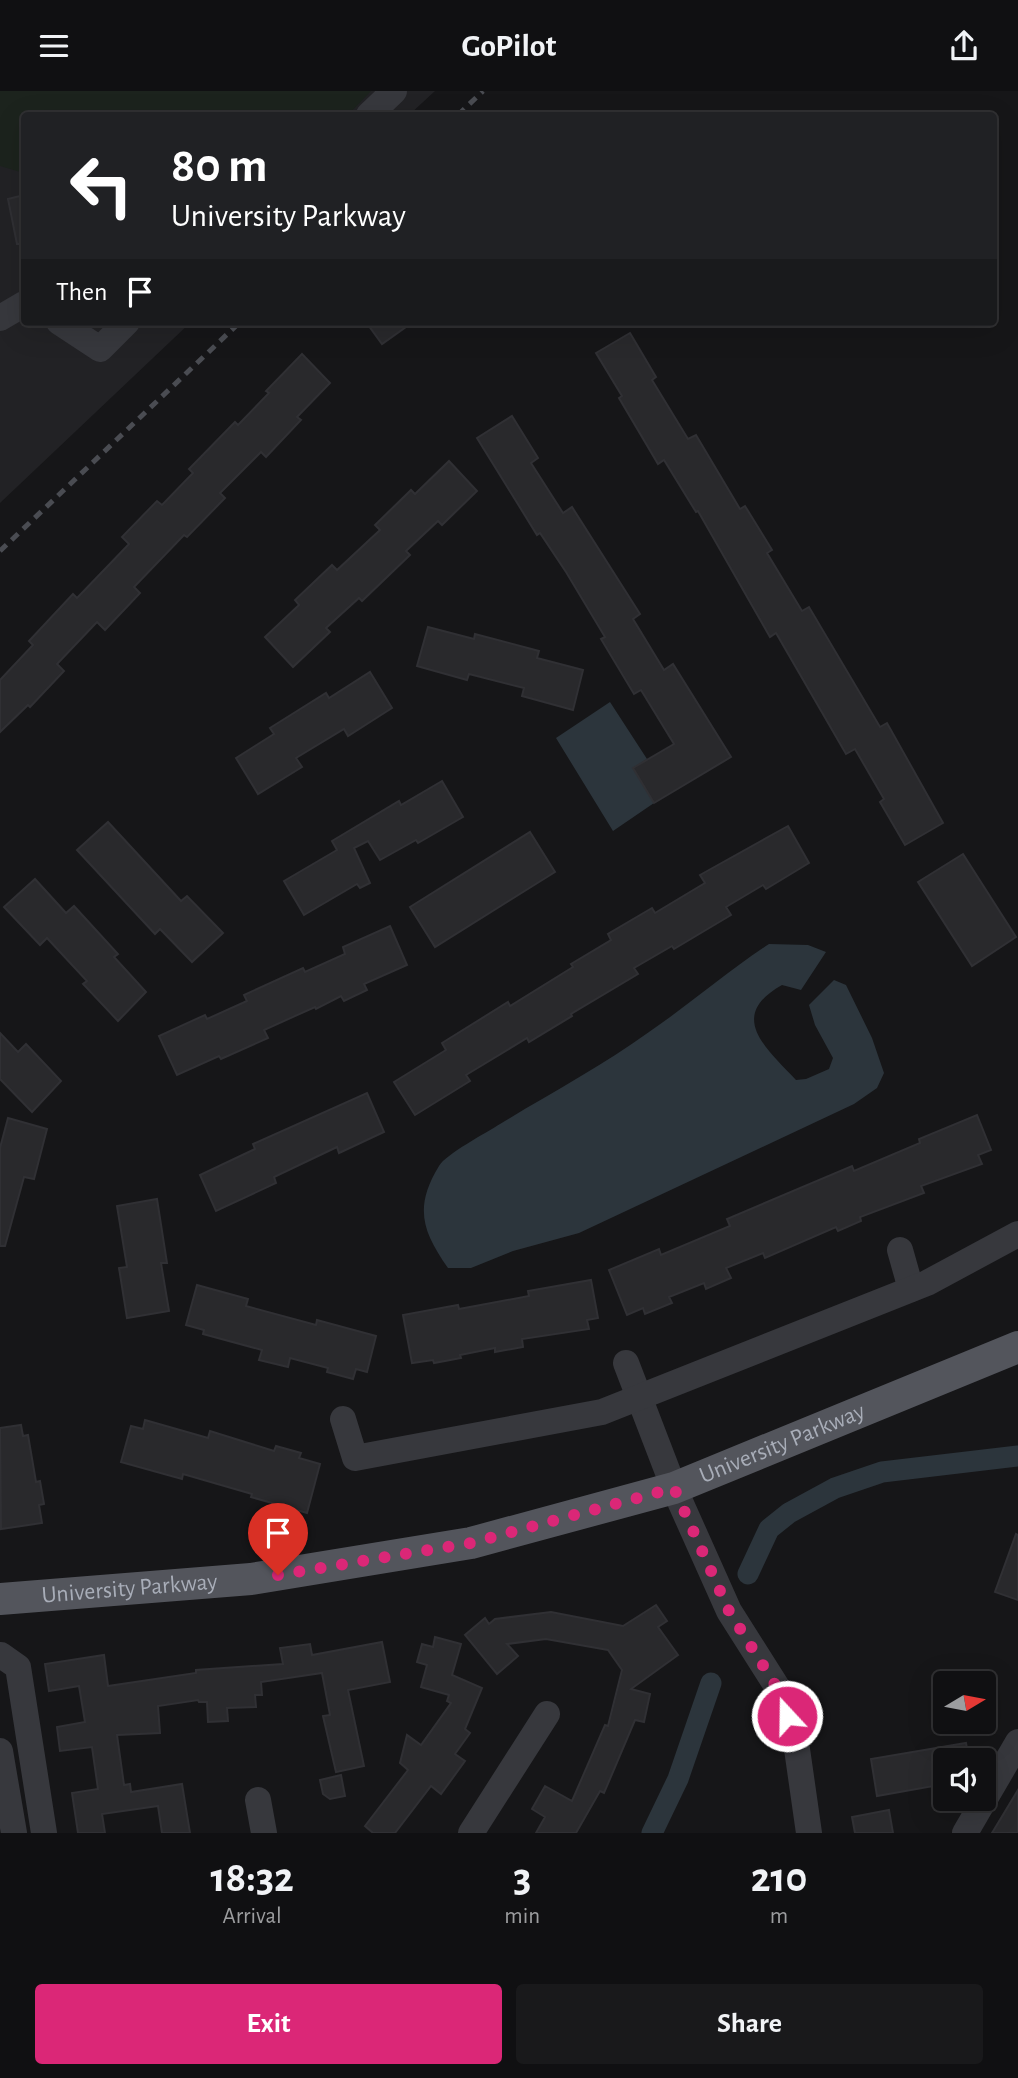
<!DOCTYPE html>
<html lang="en">
<head>
<meta charset="utf-8">
<style>
  :root { --surface:#101012; --page:#19191b; --text:#f1f3f6; --muted:#9c9d9f; --line:#303032; --accent:#db2777 }
  body { margin:0; font-family:"Alegreya Sans",sans-serif; background:var(--page); color:var(--text); height:100vh; display:flex; flex-direction:column; font-size:26px; white-space:nowrap }
  * { box-sizing:border-box; margin:0 }
  p { font-size:23px; color:var(--muted) }
  .icon { flex:none; width:38px; height:38px; fill:none; stroke:currentColor; stroke-width:2; stroke-linecap:round; stroke-linejoin:round }
  .map { position:relative; height:1742px; overflow:hidden }
  .panel { display:flex; flex-direction:column; background:var(--surface); flex:1 }
  .panel>* { flex:none }
  .top-card { position:absolute; left:21px; top:21px; width:976px; height:214px; border-radius:7px; box-shadow:0 7px 28px #0002,0 0 0 2px var(--line); background:#202124; color:#fff; overflow:hidden }
  .needle { width:46px; rotate:80deg }
  .buttons { position:absolute; left:933px; top:1580px; display:grid; gap:14px }
  .buttons a { display:grid; place-items:center; width:63px; height:63px; border-radius:7px; background:var(--surface); box-shadow:0 7px 28px #0002,0 0 0 2px var(--line); font-size:35px }
  .pin { position:absolute; display:grid; place-items:center; width:60px; height:60px; color:#fff; margin:-72px -30px; border-radius:50% 50% 50% 0; rotate:-45deg; box-shadow:0 0 7px #0007 }
  .pin .icon { rotate:45deg }
  .me { position:absolute; width:77px; margin:-38px; rotate:339deg; stroke-linejoin:round; filter:drop-shadow(0 0 5px #0008) }
  .turn { display:flex; align-items:center; gap:24px; height:147px; padding:0 35px; font-size:32px }
  .turn .icon { width:91px; height:91px; stroke-width:2.5 }
  .turn b { display:block; font-size:49px; line-height:60px }
  .then { display:flex; align-items:center; height:66px; padding:0 35px; background:#0003; gap:14px; font-size:26px }
  .eta { display:flex; justify-content:space-evenly; align-items:center; height:119px; text-align:center }
  .eta b { font-size:42px; font-weight:700; line-height:49px }
  .button { display:flex; gap:14px; margin-top:auto; padding:14px 35px }
  .button a { flex:1; height:80px; border-radius:7px; background:var(--accent); color:#fff; font-size:28px; font-weight:700; line-height:80px; text-align:center }
  .button a+a { background:var(--page); color:var(--text) }
  header { display:flex; justify-content:space-between; align-items:center; height:91px; padding:0 35px; background:var(--surface); font-size:32px; font-weight:700 }
  .map>svg:first-child { display:block }
</style>
</head>
<body>
<header><svg class="icon" aria-label="menu" viewBox="0 0 24 24"><path d="M4 6h16M4 12h16M4 18h16"/></svg>GoPilot<svg class="icon" aria-label="share" viewBox="0 0 24 24"><path d="M12 15V3M7 8l5-5 5 5M5 13v7h14v-7"/></svg></header>
<div class="map">
<svg width="1018" height="1742" viewBox="0 0 1018 1742">
  <rect width="100%" height="100%" fill="#161618"/>
  <polygon fill="#222225" points="0,0 435,0 409,24 24,24 24,231 191,231 0,412"/>
  <polygon fill="#1c231d" points="0,0 371,0 348,24 24,24 24,82 0,75"/>
  <g fill="#2c353c">
    <polygon points="610,611 647,668 633,677 654,712 613,740 556,647"/>
    <path d="M769,853L808,854L826,861L801,899L782,894C727,925 765,956 796,989L806,988L829,978L833,967L815,934L809,914L834,889L846,894L872,947L884,982L877,997L854,1013L579,1142L513,1160L471,1177H448C422,1140 414,1116 439,1075C446,1063 486,1042 500,1033C549,1003 602,975 649,941C690,913 728,880 769,853Z"/>
  </g>
  <g fill="none" stroke-linecap="round" stroke-linejoin="round">
    <g stroke="#2c353c" stroke-width="21">
      <polyline points="748,1483 769,1438 789,1422 835,1397 882,1381 1018,1365"/>
      <polyline points="652,1742 678,1688 711,1592"/>
    </g>
  </g>
  <g fill="#29292c" stroke="#303034" stroke-width="2">
    <polygon points="24,104 24,153 17,153 8,108"/>
    <polygon points="366,231 413,231 382,253"/>
    <polygon points="630,242 656,286 652,289 688,348 696,344 740,418 745,415 772,459 767,462 802,520 809,516 880,636 887,632 943,732 905,754 880,711 884,708 855,658 846,663 776,542 770,546 698,420 696,421 664,369 658,373 619,307 622,305 596,262"/>
    <polygon points="302,263 330,292 297,326 301,329 266,366 261,361 220,402 225,407 187,446 184,444 134,496 140,502 105,539 97,531 57,573 64,580 30,616 28,614 0,641 0,589 33,554 29,550 73,503 77,507 129,453 122,446 157,410 162,414 193,382 189,378 235,331 238,334 269,302 266,300"/>
    <polygon points="512,325 538,367 531,372 563,422 572,416 640,523 633,528 664,579 673,573 731,666 654,712 633,677 674,653 641,599 634,603 601,548 605,546 566,481 540,442 537,444 477,347"/>
    <polygon points="449,370 477,400 442,434 438,430 406,460 410,464 362,510 359,507 326,537 330,541 293,576 265,546 299,514 295,509 332,474 337,479 380,439 375,434 411,399 415,403"/>
    <polygon points="428,536 474,548 475,543 539,560 537,567 583,579 573,619 522,605 524,597 469,583 467,589 417,575"/>
    <polygon points="370,581 392,617 348,645 344,638 296,667 302,676 258,703 236,667 274,643 270,637 326,602 329,607"/>
    <polygon points="442,690 463,726 418,752 416,749 380,769 368,750 354,757 370,792 360,797 357,793 304,824 284,790 337,759 332,750 399,710 401,714"/>
    <polygon points="108,731 181,810 187,805 223,842 192,871 160,838 155,843 77,759"/>
    <polygon points="788,735 809,772 766,798 763,794 726,816 731,824 674,858 672,855 634,877 638,883 571,923 572,925 529,951 527,947 466,984 470,990 415,1024 394,991 446,959 442,952 508,911 510,915 573,876 571,873 611,849 608,843 652,817 655,822 705,792 700,784"/>
    <polygon points="530,741 555,781 435,856 410,816"/>
    <polygon points="963,763 1016,846 972,875 918,791"/>
    <polygon points="35,788 66,822 74,815 118,863 114,866 146,901 118,930 83,893 87,890 47,847 40,854 4,816"/>
    <polygon points="390,835 407,874 364,893 367,899 344,910 341,905 316,918 315,916 264,939 268,947 221,968 219,965 177,984 159,945 205,924 207,928 247,910 244,904 303,877 305,881 345,863 343,856"/>
    <polygon points="0,942 18,961 26,953 61,990 32,1021 0,988"/>
    <polygon points="367,1002 384,1041 339,1062 337,1056 274,1086 276,1092 216,1120 200,1084 255,1058 253,1053"/>
    <polygon points="977,1024 991,1059 978,1064 982,1073 921,1095 924,1102 860,1126 861,1130 838,1140 836,1136 765,1167 763,1162 726,1177 731,1187 706,1198 704,1192 669,1206 672,1212 645,1223 643,1217 627,1224 609,1179 659,1158 661,1164 730,1135 727,1128 852,1075 854,1080 920,1052 919,1048"/>
    <polygon points="8,1027 47,1038 34,1088 24,1086 5,1155 0,1155 0,1057"/>
    <polygon points="157,1108 167,1172 161,1172 169,1220 127,1227 119,1177 127,1176 117,1115"/>
    <polygon points="591,1189 598,1227 587,1229 589,1238 522,1248 523,1256 495,1261 495,1257 460,1264 461,1267 434,1272 433,1269 412,1272 403,1224 458,1214 459,1218 529,1205 528,1200"/>
    <polygon points="197,1194 248,1208 246,1215 316,1234 317,1229 376,1245 367,1281 356,1278 353,1288 327,1281 328,1277 290,1267 288,1276 259,1269 262,1259 203,1243 204,1239 186,1234"/>
    <polygon points="145,1329 208,1347 210,1340 274,1360 276,1355 301,1362 299,1367 320,1373 307,1422 251,1406 252,1403 183,1383 182,1388 121,1371 131,1335 143,1338"/>
    <polygon points="21,1334 23,1345 28,1344 36,1391 40,1390 44,1413 39,1414 42,1432 1,1438 0,1337"/>
    <polygon points="1016,1443 1018,1444 1018,1509 995,1501"/>
    <polygon points="656,1514 667,1530 658,1536 678,1564 631,1598 650,1603 644,1631 635,1629 604,1702 600,1700 576,1742 536,1742 545,1726 532,1718 545,1695 572,1710 605,1634 608,1635 622,1579 608,1559 546,1548 507,1553 518,1565 497,1583 465,1544 485,1527 489,1533 495,1528 551,1521 623,1535"/>
    <polygon points="435,1546 461,1553 452,1584 482,1597 465,1638 470,1642 455,1663 465,1670 441,1703 431,1695 395,1742 373,1742 365,1735 408,1679 400,1672 407,1644 421,1654 451,1612 447,1610 449,1604 421,1596 427,1574 417,1571 422,1553 433,1556"/>
    <polygon points="382,1551 390,1591 348,1599 364,1675 336,1681 323,1625 330,1624 322,1582 261,1591 262,1604 255,1604 256,1616 227,1617 228,1630 208,1631 207,1611 199,1611 198,1609 158,1615 160,1642 117,1644 124,1694 130,1693 131,1701 182,1693 190,1742 162,1742 158,1715 102,1723 105,1742 78,1742 72,1702 98,1698 92,1656 60,1660 57,1636 85,1631 79,1595 49,1600 45,1573 104,1564 108,1595 196,1582 196,1579 283,1573 280,1557 310,1553 312,1564"/>
    <polygon points="966,1652 969,1670 945,1670 945,1693 877,1705 871,1668"/>
    <polygon points="341,1684 345,1705 330,1708 323,1703 320,1689"/>
    <polygon points="1018,1699 1018,1742 992,1742"/>
    <polygon points="889,1719 893,1742 855,1742 852,1726"/>
  </g>
  <g fill="none" stroke-linecap="round" stroke-linejoin="round">
    <g stroke="#37383d" stroke-width="26">
      <polyline points="369,24 394,0"/>
      <polyline points="0,227 24,213"/>
      <polyline points="59,231 100,258 127,231"/>
      <polyline points="900,1159 911,1198"/>
      <polyline points="626,1272 674,1397 729,1520 779,1599 796,1651 809,1742"/>
      <polyline points="343,1328 355,1367 602,1321 927,1192 1018,1143"/>
      <polyline points="1,1564 18,1576 44,1742"/>
      <polyline points="0,1660 14,1742"/>
      <polyline points="258,1709 264,1742"/>
      <polyline points="471,1742 547,1623"/>
      <polyline points="965,1742 1018,1651"/>
    </g>
    <path stroke="#53555c" stroke-width="32" id="s1" d="M0,1508L251,1488L471,1452L674,1397L1018,1256"/>
    <g stroke="#4a4c52" stroke-width="5" stroke-dasharray="9 7" stroke-linecap="butt">
      <polyline points="458,24 483,0"/>
      <polyline points="0,460 240,231"/>
    </g>
  </g>
  <g fill="none" stroke-linecap="round" stroke-linejoin="round">
    <polyline stroke="#db2777" stroke-width="12" stroke-dasharray="0 21.6" points="278,1484 471,1452 674,1397 729,1520 779,1600 787,1625"/>
  </g>
  <g text-anchor="middle" dominant-baseline="central" stroke-width="7" stroke-linejoin="round" paint-order="stroke">
    <g font-size="24" fill="#a8adb8" stroke="#111113">
      <text stroke="none"><textPath href="#s1" startOffset="802">University Parkway</textPath></text>
      <text stroke="none"><textPath href="#s1" startOffset="130">University Parkway</textPath></text>
    </g>
  </g>
</svg>
<div class="buttons">
<a><svg class="needle" viewBox="-14 -14 28 28"><path d="M0-13l5 13h-10z" fill="#e53935"/><path d="M0 13l5-13h-10z" fill="#9c9d9f"/></svg></a>
<a><svg class="icon" aria-label="sound" viewBox="0 0 24 24"><path d="M4 9h4l5-4v14l-5-4H4zM17 9q2 3 0 6"/></svg></a>
</div>
<div class="pin" style="left:278px;top:1484px;background:#d93025"><svg class="icon" aria-label="arrive" viewBox="0 0 24 24"><path d="M6 21V4h12l-3 4 3 4H6"/></svg></div>
<svg class="me" style="left:787px;top:1625px" viewBox="-20 -20 40 40"><circle r="17" fill="#db2777" stroke="#fff" stroke-width="3"/><path d="M0-11L8 9 0 5-8 9z" fill="#fff"/></svg>
<div class="top-card">
<div class="turn"><svg class="icon" aria-label="left" viewBox="0 0 24 24"><path d="M17 20v-9H6M10 6l-5 5 5 5"/></svg><div><b>80 m</b>University Parkway</div></div>
<div class="then">Then<svg class="icon" aria-label="arrive" viewBox="0 0 24 24"><path d="M6 21V4h12l-3 4 3 4H6"/></svg></div>
</div>
</div>
<section class="panel">
<div class="eta">
<div><b>18:32</b><p>Arrival</p></div>
<div><b>3</b><p>min</p></div>
<div><b>210</b><p>m</p></div>
</div>
<div class="button"><a>Exit</a><a>Share</a></div>
</section>
</body>
</html>
